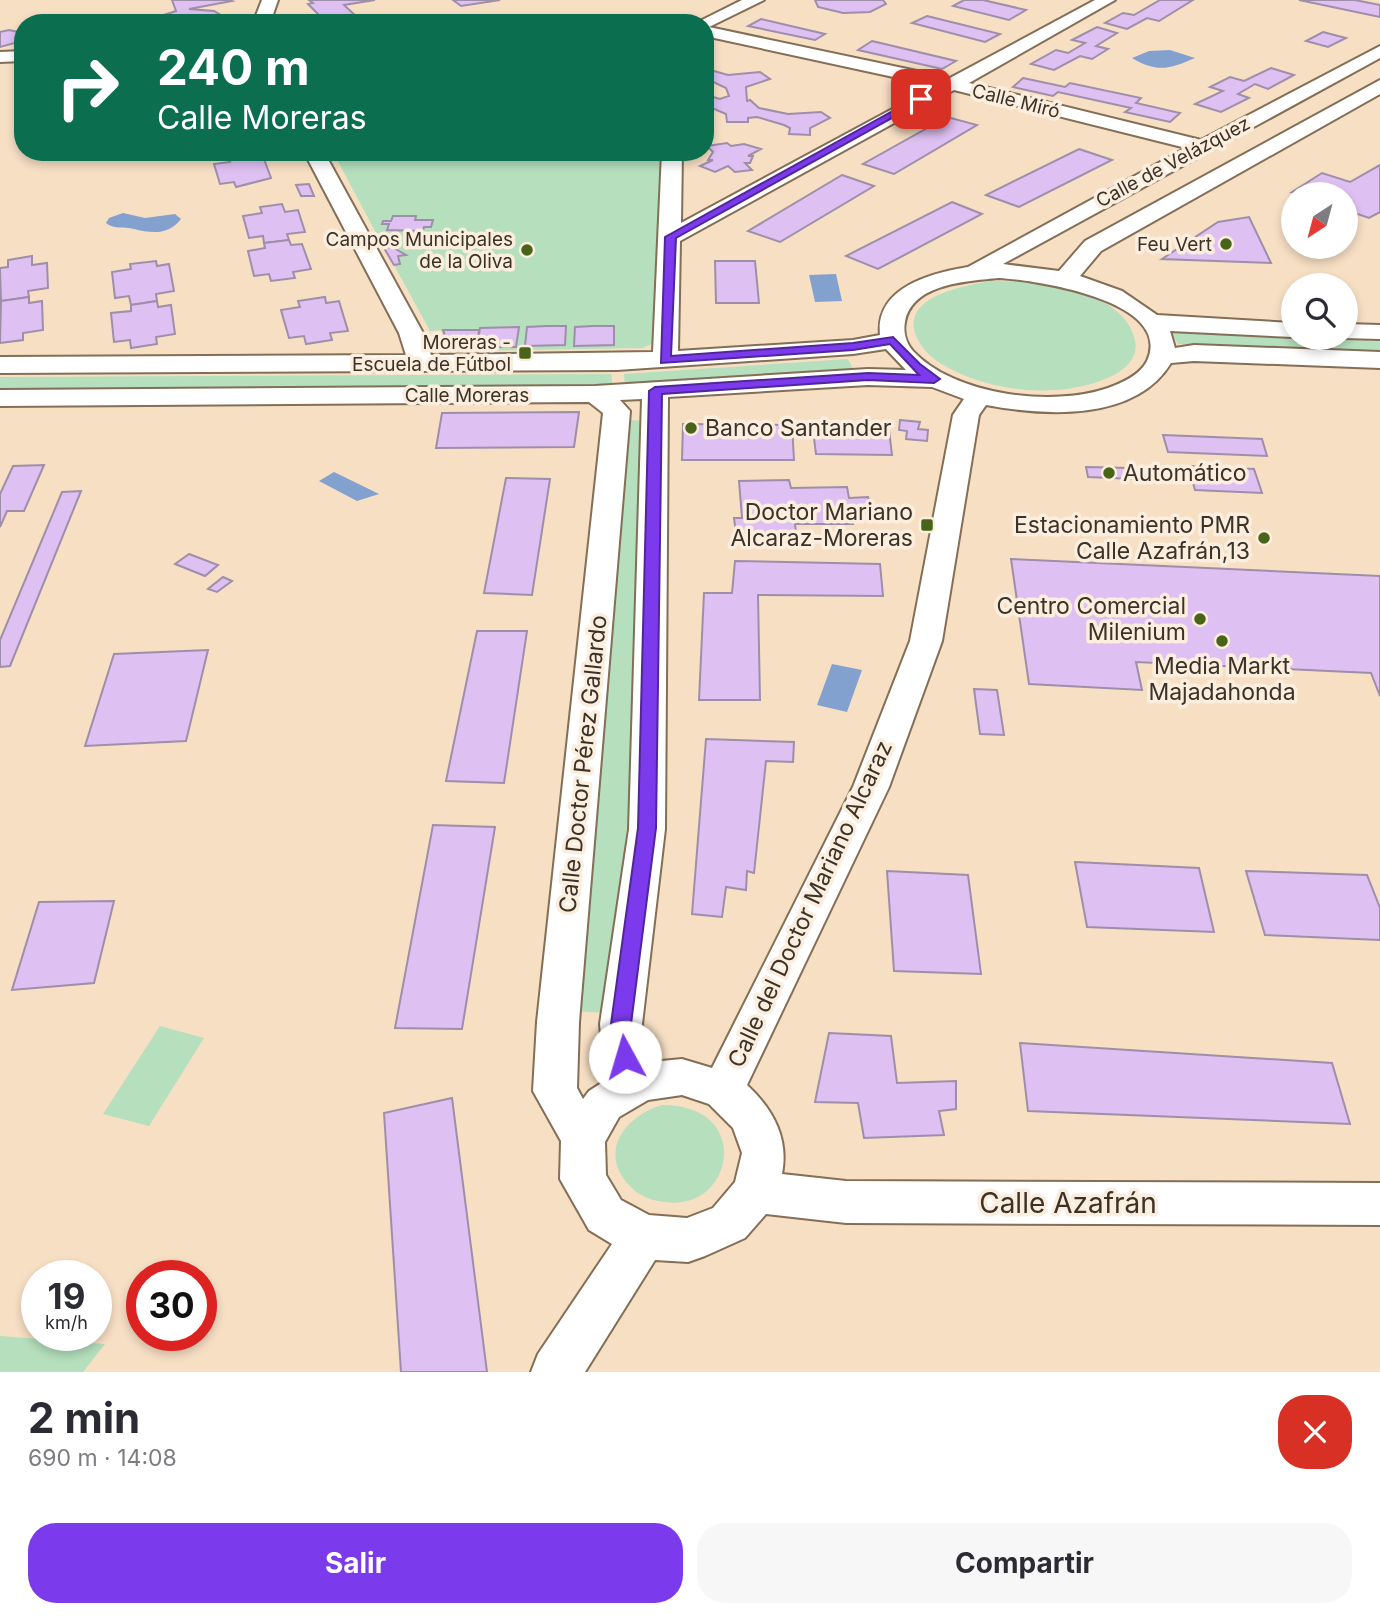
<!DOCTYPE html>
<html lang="es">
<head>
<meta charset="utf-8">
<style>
  :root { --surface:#fff; --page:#f7f7f7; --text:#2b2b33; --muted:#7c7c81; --accent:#7c3aed }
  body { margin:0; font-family:Inter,sans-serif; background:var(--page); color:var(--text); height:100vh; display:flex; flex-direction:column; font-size:26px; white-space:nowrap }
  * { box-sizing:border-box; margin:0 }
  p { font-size:23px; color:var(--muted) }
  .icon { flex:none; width:38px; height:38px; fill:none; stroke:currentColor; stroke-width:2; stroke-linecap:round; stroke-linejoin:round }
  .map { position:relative; height:1372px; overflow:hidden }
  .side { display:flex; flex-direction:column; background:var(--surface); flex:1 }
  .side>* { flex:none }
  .banner { position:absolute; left:14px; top:14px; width:700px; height:147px; border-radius:28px; box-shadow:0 4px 10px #0003; background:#0b6e4f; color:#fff; overflow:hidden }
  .needle { width:46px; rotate:216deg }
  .controls { position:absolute; left:1281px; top:182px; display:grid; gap:14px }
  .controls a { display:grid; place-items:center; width:77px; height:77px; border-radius:50%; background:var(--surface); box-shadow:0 4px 10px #0003; font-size:35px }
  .speed { position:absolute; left:21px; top:1260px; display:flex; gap:14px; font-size:35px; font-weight:700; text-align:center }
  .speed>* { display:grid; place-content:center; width:91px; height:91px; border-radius:50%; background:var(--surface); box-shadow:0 4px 10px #0003; line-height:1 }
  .speed small { font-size:18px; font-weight:400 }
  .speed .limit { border:10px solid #d22; background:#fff; color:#111 }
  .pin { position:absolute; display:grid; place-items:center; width:60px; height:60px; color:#fff; margin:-30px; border-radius:14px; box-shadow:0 4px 10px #0006 }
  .me { position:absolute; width:77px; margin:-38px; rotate:354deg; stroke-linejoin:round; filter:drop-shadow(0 0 5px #0008) }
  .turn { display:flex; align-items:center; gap:24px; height:147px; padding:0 28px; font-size:32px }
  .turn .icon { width:91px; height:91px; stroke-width:2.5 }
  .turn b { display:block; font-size:49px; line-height:60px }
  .round { display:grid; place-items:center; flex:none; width:74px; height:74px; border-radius:28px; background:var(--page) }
  .head { display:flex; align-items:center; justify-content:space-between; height:119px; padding:0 28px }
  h1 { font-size:42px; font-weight:700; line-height:52px }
  .button { display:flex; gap:14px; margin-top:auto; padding:14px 28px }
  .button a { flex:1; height:80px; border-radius:28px; background:var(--accent); color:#fff; font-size:28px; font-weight:700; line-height:80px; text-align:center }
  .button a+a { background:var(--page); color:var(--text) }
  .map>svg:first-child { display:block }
</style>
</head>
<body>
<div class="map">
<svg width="1380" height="1372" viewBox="0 0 1380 1372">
  <rect width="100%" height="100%" fill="#f7dfc4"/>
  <g fill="#b5dfbd">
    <polygon points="333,152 661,152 652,344 642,348 461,351 439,346 437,345 447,343 441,330 430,331 394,265 400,264 398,256 406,255 392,247 384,248"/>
    <path d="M990,281C1032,281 1121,288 1134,337C1137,346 1136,354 1130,362C1122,373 1106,379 1094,383C1046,398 983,390 940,363C930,357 921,347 916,336C901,296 964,286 990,281Z"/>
    <polygon points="1171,332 1380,339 1380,351 1178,344"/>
    <polygon points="848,359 854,371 625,386 624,374"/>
    <polygon points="611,374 613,388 0,392 0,377"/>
    <polygon points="624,420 647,421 631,785 608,1013 571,1011"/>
    <polygon points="160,1026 204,1038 149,1126 103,1114"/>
    <path d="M662,1105C755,1105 733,1212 666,1202C653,1201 641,1197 632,1188C597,1154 623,1117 662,1105Z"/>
    <polygon points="0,1336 105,1344 83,1372 0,1372"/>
  </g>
  <g fill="#82a1cf">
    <path d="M1170,50L1195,58C1170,69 1157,73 1132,58L1149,51Z"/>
    <path d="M123,213L145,218L175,214L181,219C168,236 151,233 134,229C123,226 115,230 106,223L109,218Z"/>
    <polygon points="836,274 842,301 815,302 809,275"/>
    <polygon points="334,472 379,494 357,501 319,481"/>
    <polygon points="832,664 862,670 847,712 817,705"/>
  </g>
  <g fill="#dfc0f2" stroke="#9f8eaa" stroke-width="2">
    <polygon points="172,0 229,0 232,1 189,9 214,11 219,14 202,23 139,23 176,11"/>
    <polygon points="309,0 375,0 344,5 359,19 327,23 308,4 313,3"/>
    <polygon points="453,0 500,0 461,6"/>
    <polygon points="815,0 883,0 886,4 870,12 843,13 818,7"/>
    <polygon points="964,0 983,0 1026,10 1009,20 953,6"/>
    <polygon points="1160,0 1193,0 1159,21 1147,18 1127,29 1105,23 1123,13 1134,15"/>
    <polygon points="1299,0 1355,0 1380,5 1380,17"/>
    <polygon points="927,16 1000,34 985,42 912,23"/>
    <polygon points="761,19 825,34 815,40 748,26"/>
    <polygon points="1097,27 1117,33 1096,46 1108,49 1092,59 1080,56 1054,70 1031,64 1056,50 1068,53 1085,43 1072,40"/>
    <polygon points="9,30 23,33 22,41 0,47 0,32"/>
    <polygon points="1323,32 1346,38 1328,47 1306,41"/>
    <polygon points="872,41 956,61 942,69 858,50"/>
    <polygon points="1271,68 1294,75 1268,89 1255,84 1238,94 1249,98 1221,112 1195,104 1223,91 1210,87 1230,77 1244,81"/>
    <polygon points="714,71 728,75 760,72 770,79 746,87 747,101 750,100 759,108 788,114 821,112 830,118 810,128 810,135 789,134 790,128 784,125 757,117 748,118 748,122 727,122 726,114 705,105 705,99 710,96 720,99 729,96 726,88 705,78"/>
    <polygon points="1023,78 1065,87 1070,83 1141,98 1136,103 1180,113 1170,122 1125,112 1131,108 1058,92 1053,96 1013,87"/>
    <polygon points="947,117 977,125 894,174 863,164"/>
    <polygon points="727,143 731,146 744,144 761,149 748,156 753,156 750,163 745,163 752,170 735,172 728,166 715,172 700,166 713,160 708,160 713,152 707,146"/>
    <polygon points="1079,149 1112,160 1019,207 986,195"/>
    <polygon points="249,152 252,160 264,159 271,178 236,187 234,182 220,184 214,164 230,162 228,155"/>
    <polygon points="1380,165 1380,212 1369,218 1346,210 1346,194 1292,192 1322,173 1350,182"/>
    <polygon points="842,175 874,186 780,242 748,231"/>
    <polygon points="309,184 314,196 301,196 296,185"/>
    <polygon points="952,202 982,214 878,269 846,256"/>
    <polygon points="282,204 285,212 298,210 305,232 287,234 289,240 264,243 263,236 249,238 243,216 262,213 260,207"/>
    <polygon points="393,216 416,216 415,220 433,220 431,227 424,227 423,231 387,230 389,224 382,224 383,221 391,221"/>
    <polygon points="1249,217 1271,263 1162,259 1218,222"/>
    <polygon points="289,240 291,245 302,244 311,269 293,272 295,278 271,281 269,274 254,276 248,251 265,248 264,243"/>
    <polygon points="392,247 406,255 398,256 400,264 394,265 384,248"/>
    <polygon points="32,256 32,265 47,263 48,288 28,291 29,297 1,301 0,268 8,267 8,260"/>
    <polygon points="156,261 157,266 169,264 174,291 156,294 157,301 131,305 129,296 115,298 112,272 131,269 130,264"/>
    <polygon points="715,261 755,261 759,303 716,303"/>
    <polygon points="29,297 29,303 42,301 43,330 23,333 23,340 0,343 1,301"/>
    <polygon points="325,297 326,303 339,301 348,331 330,333 332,340 306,344 304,336 289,338 281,310 300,307 298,301"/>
    <polygon points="157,301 158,307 171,305 175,334 156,337 157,344 131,348 130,340 114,342 111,313 131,311 131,305"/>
    <polygon points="546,326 566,326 565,345 525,346 527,327"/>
    <polygon points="593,326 614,326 614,345 574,346 575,327"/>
    <polygon points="519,327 516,347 477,347 480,328"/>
    <polygon points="443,330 479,330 477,347 449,346"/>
    <polygon points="579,412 574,447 436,448 442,413"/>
    <polygon points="900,420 920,422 918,429 928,430 927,441 906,439 907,431 899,430"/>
    <polygon points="683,424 792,425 794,460 682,460"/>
    <polygon points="828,426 850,427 850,432 889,430 892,455 816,454 814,438 819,438 818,431 829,431"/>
    <polygon points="1163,435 1262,439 1267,456 1168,452"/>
    <polygon points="44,465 24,511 7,511 0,527 0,494 13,466"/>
    <polygon points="1188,466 1254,469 1262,493 1195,490"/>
    <polygon points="1086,467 1130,468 1133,479 1088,477"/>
    <polygon points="506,478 550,479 532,595 484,593"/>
    <polygon points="789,480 791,488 847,487 849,498 868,497 872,513 851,514 853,524 795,524 796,532 736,533 734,518 742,518 739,481"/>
    <polygon points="81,491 10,666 0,667 0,640 62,492"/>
    <polygon points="189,554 218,565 205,576 175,564"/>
    <polygon points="1011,559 1380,576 1380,696 1371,673 1136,662 1142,690 1029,684"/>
    <polygon points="735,561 880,564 883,596 758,595 760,700 699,700 704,593 732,593"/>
    <polygon points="223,577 232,581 217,592 208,589"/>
    <polygon points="477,631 527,631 504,783 446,781"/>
    <polygon points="208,650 186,741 85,746 114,654"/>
    <polygon points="974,689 997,690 1004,735 980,734"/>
    <polygon points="706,739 794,742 793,762 766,761 754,873 747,871 746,890 726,887 722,917 692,914"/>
    <polygon points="433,825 495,827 462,1029 395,1028"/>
    <polygon points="1075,862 1199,868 1214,932 1087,927"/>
    <polygon points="887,871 968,875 981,974 894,971"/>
    <polygon points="1246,871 1367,875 1380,908 1380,940 1265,935"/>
    <polygon points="114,901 94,983 12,990 39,902"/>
    <polygon points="829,1033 891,1036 897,1083 956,1081 956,1109 939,1111 944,1135 864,1138 858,1103 815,1102"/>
    <polygon points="1020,1043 1332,1063 1350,1124 1028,1111"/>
    <polygon points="452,1098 487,1372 401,1372 384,1113"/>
  </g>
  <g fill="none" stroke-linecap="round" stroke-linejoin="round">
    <g stroke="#836e56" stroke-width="4">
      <g id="street">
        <polygon points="262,0 278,0 270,23 253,23"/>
        <path d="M742,0H764L709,27L950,78L1095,0H1115L969,83L1201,140L1380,46V58L1003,264L1059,271L1085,241L1380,80V94L1101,251L1080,276L1122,291L1157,315L1293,323V337L1170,331L1175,348L1194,345L1380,352V368L1194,361L1171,363C1135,422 1045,416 986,405L979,415L942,641L889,787L747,1085C773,1109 789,1138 782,1174L846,1181L1380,1183V1225L846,1223L766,1214L745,1238L705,1256L688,1262L655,1260L585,1372H531L538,1354L612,1244L589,1230L560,1179L561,1141L533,1091L537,1022L603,413L589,402L0,406V390L595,386L868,369L906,370L886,349L853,354L617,370L0,373V357L406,355L399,333L304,152H324L423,333L431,355L653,352L662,152H682L681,223L935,86L705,36V23H696ZM954,90L1186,148L968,267C932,273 875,287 880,335L853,340L678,351L680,241ZM999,278C1033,280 1175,300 1147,361C1140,375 1122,383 1108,388C1053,407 955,396 913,351C906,343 903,332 905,322C912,283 969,281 999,278ZM868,385L932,387L964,399L953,415L910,641L853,787L712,1068L682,1059L651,1062L644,1047L642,1024L665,829L668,397ZM642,399L629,829L600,1024L602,1047L614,1075L589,1091L583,1099L577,1088L579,1022L630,411L620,400ZM682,1095L709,1104L733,1128L742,1153L735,1182L713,1208L687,1218L649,1215L621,1200L606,1175L605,1142L619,1117L648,1100Z"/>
        <polygon points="23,51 23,61 0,62 0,52"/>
        <polygon points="1346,324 1380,325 1380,339 1343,338"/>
      </g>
    </g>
    <use href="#street" fill="#fff" fill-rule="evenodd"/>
  </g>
  <path fill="#7c3aed" stroke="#51269a" stroke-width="2" d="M918,97L926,99L676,238L671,356L853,343L893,337L920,364L940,379L934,383L868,380L662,394L656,828L631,1024L630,1044L635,1057L632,1063L625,1066L617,1063C611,1050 610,1038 611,1024L638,828L649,391L655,387L868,373L919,375L890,344L853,350L661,363L665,237Z"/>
  <g fill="#476418" stroke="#fceede" stroke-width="2.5">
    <circle cx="1226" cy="244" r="7"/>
    <circle cx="527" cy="250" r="7"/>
    <rect x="518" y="346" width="14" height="14" rx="3.5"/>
    <circle cx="691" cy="428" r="7"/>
    <circle cx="1109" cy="473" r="7"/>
    <rect x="920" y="518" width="14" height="14" rx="3.5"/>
    <circle cx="1264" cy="538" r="7"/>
    <circle cx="1200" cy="619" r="7"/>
    <circle cx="1222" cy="641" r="7"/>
  </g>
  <g text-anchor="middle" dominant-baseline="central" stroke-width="7" stroke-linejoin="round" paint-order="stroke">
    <g font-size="19" fill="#3b3228" stroke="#fceede">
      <text transform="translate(1016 101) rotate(14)">Calle Miró</text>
      <text transform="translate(1173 162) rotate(-28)">Calle de Velázquez</text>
      <text x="467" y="395">Calle Moreras</text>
    </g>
    <g font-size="19" fill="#3b3228" stroke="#fceede" text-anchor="end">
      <text x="513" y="239">Campos Municipales<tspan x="513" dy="22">de la Oliva</tspan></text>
      <text x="1212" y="244">Feu Vert</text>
      <text x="511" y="342">Moreras -<tspan x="511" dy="22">Escuela de Fútbol</tspan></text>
    </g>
    <g font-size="23" fill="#3b3228" stroke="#fceede" text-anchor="end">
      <text x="705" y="428" text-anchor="start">Banco Santander</text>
      <text x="1123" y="473" text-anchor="start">Automático</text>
      <text x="913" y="512">Doctor Mariano<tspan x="913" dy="26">Alcaraz-Moreras</tspan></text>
      <text x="1250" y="525">Estacionamiento PMR<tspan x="1250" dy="26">Calle Azafrán,13</tspan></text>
      <text x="1186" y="606">Centro Comercial<tspan x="1186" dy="26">Milenium</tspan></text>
      <text x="1222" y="666" text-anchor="middle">Media Markt<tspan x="1222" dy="26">Majadahonda</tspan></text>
    </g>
    <g font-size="23" fill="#3b3228" stroke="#fceede">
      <text transform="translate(583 764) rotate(-84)">Calle Doctor Pérez Gallardo</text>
      <text transform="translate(810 904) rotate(-65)">Calle del Doctor Mariano Alcaraz</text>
    </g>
    <g font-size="28" fill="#3b3228" stroke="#fceede">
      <text x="1068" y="1203">Calle Azafrán</text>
    </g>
  </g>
</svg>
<div class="controls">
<a><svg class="needle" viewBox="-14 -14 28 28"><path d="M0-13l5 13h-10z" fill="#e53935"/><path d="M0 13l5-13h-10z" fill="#7c7c81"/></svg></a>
<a><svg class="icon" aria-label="search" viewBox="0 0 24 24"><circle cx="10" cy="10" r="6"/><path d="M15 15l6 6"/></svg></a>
</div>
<div class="speed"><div>19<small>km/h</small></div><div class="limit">30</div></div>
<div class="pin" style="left:921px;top:99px;background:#d93025"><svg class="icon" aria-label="arrive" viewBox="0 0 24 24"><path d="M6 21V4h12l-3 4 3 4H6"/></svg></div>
<svg class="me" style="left:625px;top:1057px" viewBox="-20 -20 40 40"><circle r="19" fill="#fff"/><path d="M0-13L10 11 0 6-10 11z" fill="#7c3aed"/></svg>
<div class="banner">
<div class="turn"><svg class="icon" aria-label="right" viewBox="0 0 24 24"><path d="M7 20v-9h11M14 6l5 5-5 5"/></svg><div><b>240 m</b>Calle Moreras</div></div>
</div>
</div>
<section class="side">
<div class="head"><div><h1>2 min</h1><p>690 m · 14:08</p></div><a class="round" style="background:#d93025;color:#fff"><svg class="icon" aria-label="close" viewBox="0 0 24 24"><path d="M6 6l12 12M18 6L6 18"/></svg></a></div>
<div class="button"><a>Salir</a><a>Compartir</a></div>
</section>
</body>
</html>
